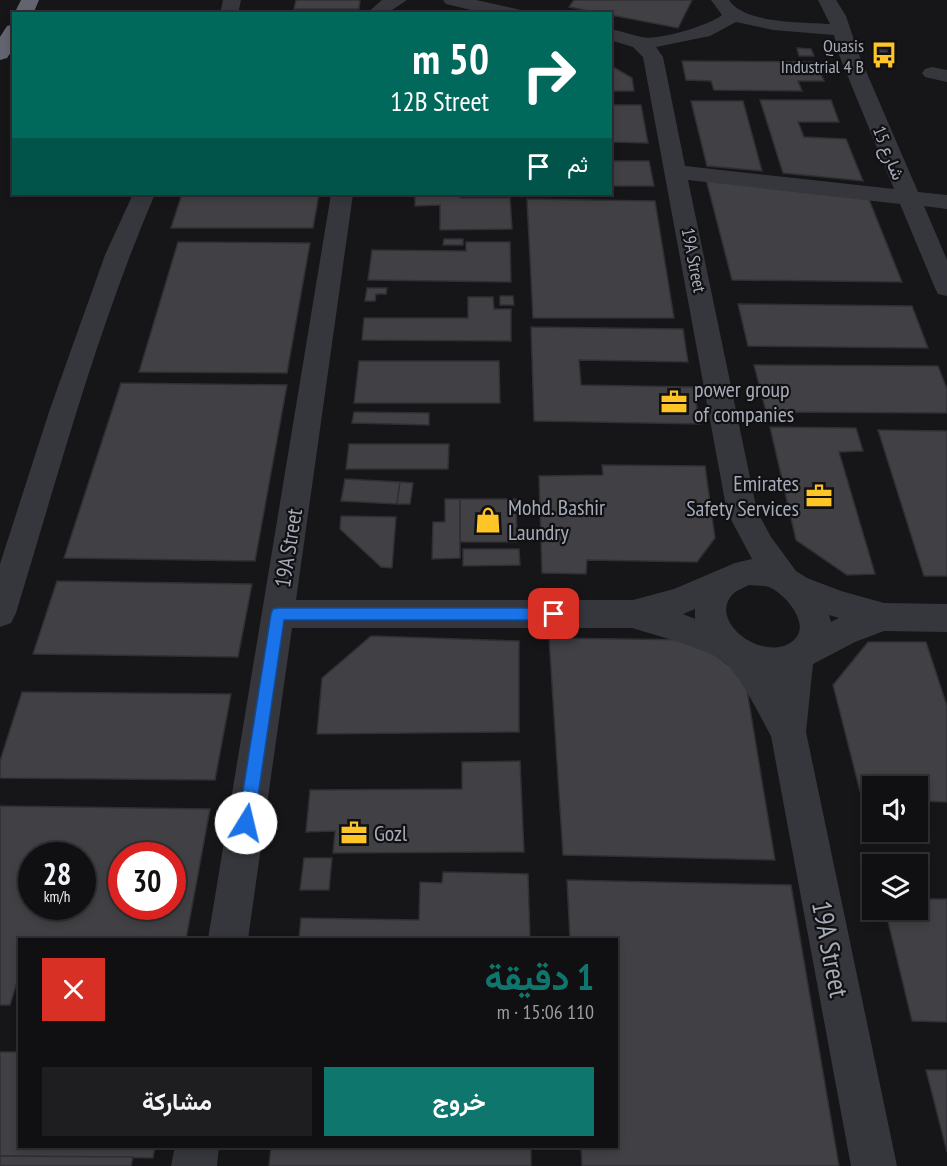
<!DOCTYPE html>
<html lang="ar">
<head>
<meta charset="utf-8">
<style>
  :root { --surface:#101012; --page:#1e1e20; --text:#f1f3f6; --muted:#9c9d9f; --line:#303032; --accent:#0f766e }
  body { margin:0; font-family:"PT Sans Narrow",Vazirmatn,sans-serif; background:var(--page); color:var(--text); direction:rtl; height:100vh; display:flex; flex-direction:column; font-size:22px; white-space:nowrap }
  * { box-sizing:border-box; margin:0 }
  p { font-size:20px; color:var(--muted) }
  .icon { flex:none; width:33px; height:33px; fill:none; stroke:currentColor; stroke-width:2; stroke-linecap:round; stroke-linejoin:round }
  .map { position:relative; flex:1; overflow:hidden; direction:ltr }
  .side { position:absolute; left:18px; top:938px; width:600px; height:210px; display:flex; flex-direction:column; background:var(--surface); border-radius:0px; box-shadow:0 3px 9px #0003,0 0 0 2px var(--line); direction:rtl }
  .side>* { flex:none }
  .hud { position:absolute; left:12px; top:12px; width:600px; height:183px; border-radius:0px; box-shadow:0 3px 9px #0003,0 0 0 2px var(--line); direction:rtl; background:#00695c; color:#fff; overflow:hidden }
  .fabs { position:absolute; left:862px; top:776px; display:grid; gap:12px }
  .fabs a { display:grid; place-items:center; width:66px; height:66px; border-radius:0px; background:var(--surface); box-shadow:0 3px 9px #0003,0 0 0 2px var(--line); font-size:30px }
  .speed { position:absolute; left:18px; top:842px; display:flex; gap:12px; font-size:30px; font-weight:700; text-align:center }
  .speed>* { display:grid; place-content:center; width:78px; height:78px; border-radius:50%; background:var(--surface); box-shadow:0 3px 9px #0003,0 0 0 2px var(--line); line-height:1 }
  .speed small { font-size:15px; font-weight:400 }
  .speed .limit { border:9px solid #d22; background:#fff; color:#111 }
  .pin { position:absolute; display:grid; place-items:center; width:51px; height:51px; color:#fff; margin:-26px; border-radius:12px; box-shadow:0 3px 9px #0006 }
  .me { position:absolute; width:66px; margin:-33px; rotate:9deg; stroke-linejoin:round; filter:drop-shadow(0 0 4px #0008) }
  .turn { display:flex; align-items:center; gap:21px; height:126px; padding:0 24px; font-size:27px }
  .turn .icon { width:78px; height:78px; stroke-width:2.5 }
  .turn b { display:block; font-size:42px; line-height:51px }
  .then { display:flex; align-items:center; height:57px; padding:0 24px; background:#0003; gap:12px; font-size:22px }
  .round { display:grid; place-items:center; flex:none; width:63px; height:63px; border-radius:0px; background:var(--page) }
  .overview { display:flex; align-items:center; justify-content:space-between; height:102px; padding:0 24px }
  h1 { font-size:36px; font-weight:700; line-height:45px; color:var(--accent) }
  .cta { display:flex; gap:12px; margin-top:auto; padding:12px 24px }
  .cta a { flex:1; height:69px; border-radius:0px; background:var(--accent); color:#fff; font-size:24px; font-weight:700; line-height:69px; text-align:center }
  .cta a+a { background:var(--page); color:var(--text) }
  .map>svg:first-child { display:block }
</style>
</head>
<body>
<div class="map">
<svg width="947" height="1166" viewBox="0 0 947 1166">
  <rect width="100%" height="100%" fill="#161618"/>
  <g fill="#404045" stroke="#302f34" stroke-width="1.5" fill-rule="evenodd">
    <polygon points="296,0 360,0 359,9 294,9"/>
    <polygon points="574,0 692,0 678,28 569,7"/>
    <polygon points="797,48 811,49 814,56 799,56"/>
    <polygon points="877,49 887,50 891,61 882,61"/>
    <polygon points="682,61 816,62 824,81 798,81 802,91 714,90 711,81 686,80"/>
    <polygon points="610,65 632,78 634,91 610,91"/>
    <polygon points="760,100 831,100 839,122 798,122 804,137 846,139 863,181 783,173"/>
    <polygon points="691,101 743,101 762,171 707,166"/>
    <polygon points="610,105 641,105 648,143 610,142"/>
    <polygon points="610,161 649,161 654,186 610,186"/>
    <polygon points="706,179 868,197 902,282 732,280"/>
    <polygon points="182,194 319,194 313,228 171,228"/>
    <polygon points="415,194 460,194 460,198 510,198 512,229 440,230 440,205 415,206"/>
    <polygon points="527,199 655,201 674,318 533,318"/>
    <polygon points="444,239 463,239 463,245 443,245"/>
    <polygon points="178,242 310,243 287,373 139,372"/>
    <polygon points="466,242 510,242 511,282 368,280 372,250 466,251"/>
    <polygon points="367,288 387,288 386,294 376,294 375,301 365,301"/>
    <polygon points="500,296 513,296 514,305 500,305"/>
    <polygon points="468,297 493,297 494,309 511,309 511,341 362,340 364,318 468,318"/>
    <polygon points="738,304 912,306 928,348 748,346"/>
    <polygon points="531,327 683,329 688,362 579,360 581,385 693,387 700,424 534,421"/>
    <polygon points="359,361 499,361 500,403 354,403"/>
    <polygon points="754,365 938,366 947,389 947,413 766,412"/>
    <polygon points="121,383 287,385 255,561 64,558"/>
    <polygon points="354,412 429,413 429,425 352,423"/>
    <polygon points="770,427 856,428 863,451 839,452 875,574 847,575 796,540"/>
    <polygon points="878,430 947,431 947,576 924,576"/>
    <polygon points="349,444 449,444 448,469 346,469"/>
    <polygon points="602,465 705,466 715,538 697,562 587,560 586,574 542,573 539,476 603,475"/>
    <polygon points="345,479 400,482 397,504 341,501"/>
    <polygon points="400,482 413,483 410,504 397,504"/>
    <polygon points="445,499 460,499 460,558 432,559 433,522 445,522"/>
    <polygon points="460,499 516,499 517,542 460,542"/>
    <polygon points="341,516 396,517 392,568 381,567 340,529"/>
    <polygon points="463,549 519,549 520,565 463,566"/>
    <polygon points="57,581 252,584 238,657 33,654"/>
    <polygon points="371,636 519,641 519,732 317,734 322,678"/>
    <polygon points="549,638 696,640 745,678 775,860 563,855"/>
    <polygon points="868,642 926,642 947,706 947,802 918,801 918,786 873,786 873,799 862,799 833,685"/>
    <polygon points="22,692 231,694 215,780 0,778 0,761"/>
    <polygon points="520,761 524,852 333,853 335,831 306,832 310,790 462,789 462,762"/>
    <path d="M0,806L210,809L186,939H20V972L10,1005H0ZM32,855H82V906H32ZM122,855H172V906H122Z"/>
    <polygon points="304,858 332,858 329,890 300,890"/>
    <polygon points="443,872 528,874 530,939 299,939 301,918 419,920 420,882 442,883"/>
    <polygon points="567,880 791,885 839,1166 582,1166 581,1146 616,1146 616,939 570,939"/>
    <polygon points="918,899 947,899 947,1022 912,1021 885,909 918,909"/>
    <polygon points="0,1052 20,1052 20,1146 155,1146 153,1158 0,1156"/>
    <polygon points="926,1070 947,1070 947,1152"/>
    <polygon points="271,1146 531,1146 531,1166 269,1166"/>
    <polygon points="0,1156 133,1157 131,1166 0,1166"/>
  </g>
  <g fill="none" stroke-linecap="round" stroke-linejoin="round">
    <g fill="#36373d" fill-rule="evenodd">
      <polygon points="223,0 241,0 238,14 220,14"/>
      <polygon points="382,0 407,0 386,14 366,14"/>
      <polygon points="443,0 476,0 521,10 524,14 488,14 446,4"/>
      <path d="M711,0H729C744,24 804,22 830,24L818,0H836L846,16L859,55L918,192L947,195V209L924,206L947,260V296L938,294L935,288L900,204L688,180L757,511L771,537L796,571L807,578L841,591L884,603L947,604V632L884,631L855,642L813,664L806,732L897,1166H851L771,736C758,712 745,685 727,664C715,651 652,634 632,628H292L248,939H208L331,194H353L296,600H633L674,589L735,563L752,559L727,512L643,57L633,47L610,40V29C621,31 632,35 642,37C658,41 710,25 722,15ZM736,22L773,30L834,35L839,55L894,189L685,166L663,57L656,47L710,36ZM749,585C756,586 765,585 771,588C787,596 811,625 794,640C766,665 706,622 733,594C737,590 744,588 749,585ZM695,609V619L683,614ZM829,615L839,618L831,622Z"/>
      <polygon points="932,67 947,70 947,82 925,77 922,73 925,69"/>
      <path d="M133,194H155C97,329 59,472 16,613L11,623L0,627V564L50,409L105,255Z"/>
      <polygon points="175,1146 219,1146 217,1166 171,1166"/>
    </g>
    <g fill="#62646f" fill-rule="evenodd">
      <polygon points="21,0 39,0 33,14 14,14"/>
      <polygon points="14,24 14,48 7,58 0,60 0,37 7,26"/>
    </g>
  </g>
  <polygon fill="#1a73e8" stroke="#114b97" stroke-width="1.5" points="278,608 554,608 559,609 561,614 559,618 554,620 284,620 254,823 252,828 246,831 240,828 238,823 271,614 273,609"/>
  <defs>
    <g id="bus-bare" transform="scale(2.07)"><path d="M-5-6H5V4H4V6H2V4H-2V6H-4V4H-5ZM-3.5-4V0h7V-4ZM-3.5 1.2v1.5H-2V1.2ZM2 1.2v1.5H3.5V1.2Z" fill="#ffc526" stroke="#111113" stroke-width="2.5" paint-order="stroke"/></g>
    <g id="office-bare" transform="scale(2.07)"><path d="M-6-3h4V-5.5h4V-3h4V5H-6ZM-1-4.5V-3h2v-1.5ZM-6 0V1H6V0Z" fill="#ffc526" stroke="#111113" stroke-width="2.5" paint-order="stroke"/></g>
    <g id="shop-bare" transform="scale(2.07)"><path d="M-5-2.5h2.3a2.7 3.5 0 0 1 5.4 0H5L5.5 6h-11ZM-1.5-2.5h3a1.5 2.3 0 0 0-3 0Z" fill="#ffc526" stroke="#111113" stroke-width="2.5" paint-order="stroke"/></g>
  </defs>
  <g fill-rule="evenodd">
    <use href="#bus-bare" x="884" y="55"/>
    <use href="#office-bare" x="674" y="402"/>
    <use href="#office-bare" x="819" y="496"/>
    <use href="#shop-bare" x="488" y="520"/>
    <use href="#office-bare" x="354" y="833"/>
  </g>
  <g text-anchor="middle" dominant-baseline="central" stroke-width="4.5" stroke-linejoin="round" paint-order="stroke">
    <g font-size="18" fill="#a6abb9" stroke="#111113" text-anchor="end">
      <text x="864" y="45">Quasis<tspan x="864" dy="21">Industrial 4 B</tspan></text>
    </g>
    <g font-size="18" fill="#a6abb9" stroke="#111113">
      <text transform="translate(889 153) rotate(68)">شارع 15</text>
      <text transform="translate(694 260) rotate(79)">19A Street</text>
    </g>
    <g font-size="22" fill="#a6abb9" stroke="#111113" text-anchor="start">
      <text x="694" y="389">power group<tspan x="694" dy="25">of companies</tspan></text>
      <text x="799" y="483" text-anchor="end">Emirates<tspan x="799" dy="25">Safety Services</tspan></text>
      <text x="508" y="507">Mohd. Bashir<tspan x="508" dy="25">Laundry</tspan></text>
      <text x="374" y="833">Gozl</text>
    </g>
    <g font-size="22" fill="#a6abb9" stroke="#111113">
      <text transform="translate(288 548) rotate(-81)">19A Street</text>
    </g>
    <g font-size="27" fill="#a6abb9" stroke="#111113">
      <text transform="translate(831 949) rotate(79)">19A Street</text>
    </g>
  </g>
</svg>
<div class="fabs">
<a><svg class="icon" aria-label="sound" viewBox="0 0 24 24"><path d="M4 9h4l5-4v14l-5-4H4zM17 9q2 3 0 6"/></svg></a>
<a><svg class="icon" aria-label="layers" viewBox="0 0 24 24"><path d="M12 4l9 5-9 5-9-5zM3 14l9 5 9-5"/></svg></a>
</div>
<div class="speed"><div>28<small>km/h</small></div><div class="limit">30</div></div>
<div class="pin" style="left:554px;top:614px;background:#d93025"><svg class="icon" aria-label="arrive" viewBox="0 0 24 24"><path d="M6 21V4h12l-3 4 3 4H6"/></svg></div>
<svg class="me" style="left:246px;top:823px" viewBox="-20 -20 40 40"><circle r="19" fill="#fff"/><path d="M0-13L10 11 0 6-10 11z" fill="#1a73e8"/></svg>
<div class="hud">
<div class="turn"><svg class="icon" aria-label="right" viewBox="0 0 24 24"><path d="M7 20v-9h11M14 6l5 5-5 5"/></svg><div><b>50 m</b>12B Street</div></div>
<div class="then">ثم<svg class="icon" aria-label="arrive" viewBox="0 0 24 24"><path d="M6 21V4h12l-3 4 3 4H6"/></svg></div>
</div>
<section class="side">
<div class="overview"><div><h1>1 دقيقة</h1><p>110 m · 15:06</p></div><a class="round" style="background:#d93025;color:#fff"><svg class="icon" aria-label="close" viewBox="0 0 24 24"><path d="M6 6l12 12M18 6L6 18"/></svg></a></div>
<div class="cta"><a>خروج</a><a>مشاركة</a></div>
</section>
</div>
</body>
</html>
